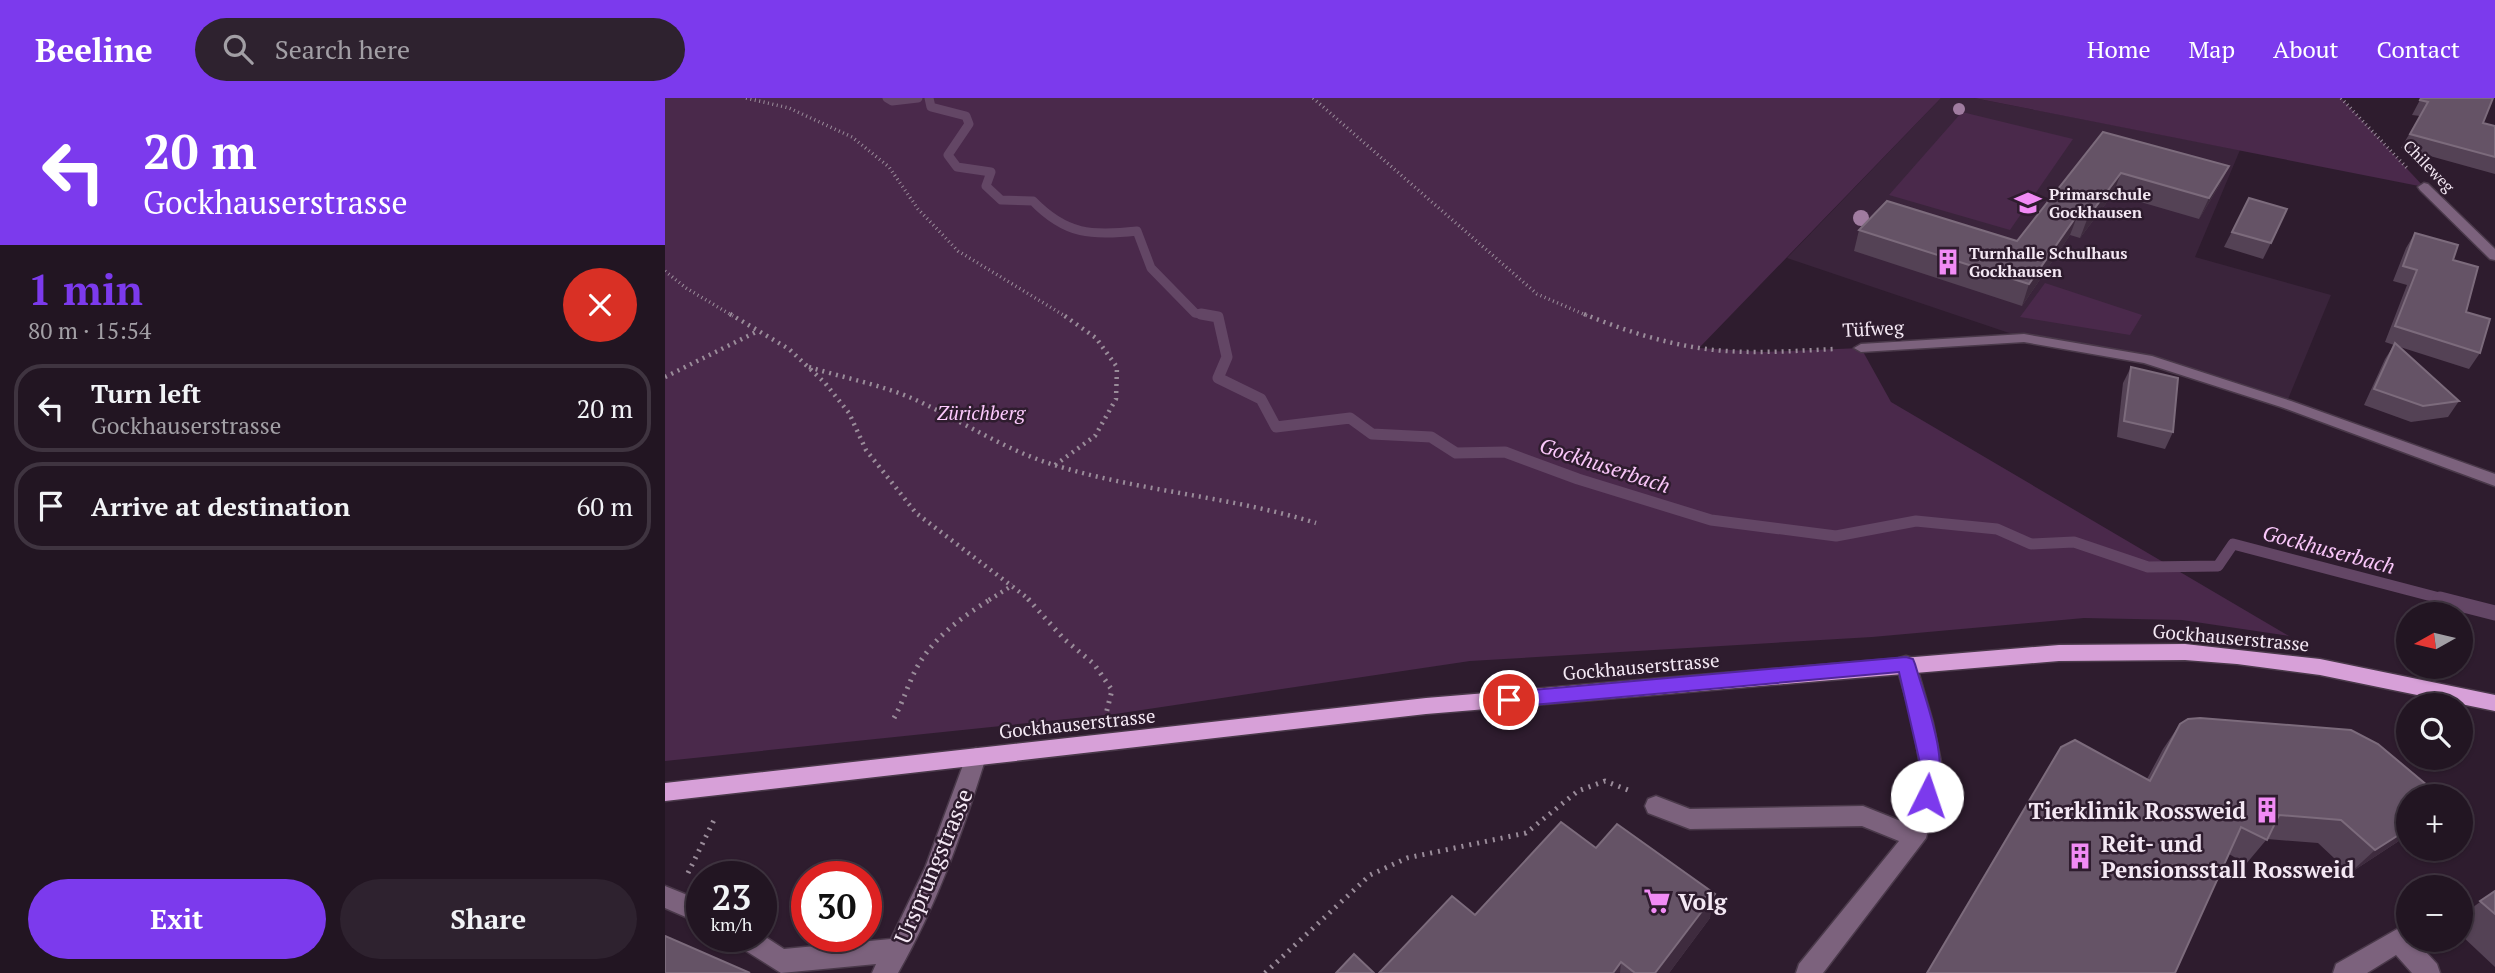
<!DOCTYPE html>
<html lang="en">
<head>
<meta charset="utf-8">
<style>
  :root { --surface:#221522; --page:#2e222f; --text:#f1f3f6; --muted:#a29fa5; --line:#3f3440; --accent:#7c3aed }
  body { margin:0; font-family:"PT Serif",serif; background:var(--page); color:var(--text); height:100vh; display:flex; flex-direction:column; font-size:26px; white-space:nowrap }
  * { box-sizing:border-box; margin:0 }
  p { font-size:23px; color:var(--muted) }
  .icon { flex:none; width:38px; height:38px; fill:none; stroke:currentColor; stroke-width:2; stroke-linecap:round; stroke-linejoin:round }
  .map { position:relative; flex:1; overflow:hidden }
  .side { display:flex; flex-direction:column; background:var(--surface); width:665px }
  .side>* { flex:none }
  .hud { background:#7c3aed; color:#fff; overflow:hidden }
  .needle { width:46px; rotate:262deg }
  .buttons { position:absolute; left:1731px; top:504px; display:grid; gap:14px }
  .buttons a { display:grid; place-items:center; width:77px; height:77px; border-radius:50%; background:var(--surface); box-shadow:0 2px 5px #0004,0 0 0 2px var(--line); font-size:35px }
  .speed { position:absolute; left:21px; top:763px; display:flex; gap:14px; font-size:35px; font-weight:700; text-align:center }
  .speed>* { display:grid; place-content:center; width:91px; height:91px; border-radius:50%; background:var(--surface); box-shadow:0 2px 5px #0004,0 0 0 2px var(--line); line-height:1 }
  .speed small { font-size:18px; font-weight:400 }
  .speed .limit { border:10px solid #d22; background:#fff; color:#111 }
  .pin { position:absolute; display:grid; place-items:center; width:60px; height:60px; color:#fff; margin:-30px; border:4px solid #fff; border-radius:50%; box-shadow:0 2px 7px #0007 }
  .me { position:absolute; width:77px; margin:-38px; rotate:4deg; stroke-linejoin:round; filter:drop-shadow(0 0 5px #0008) }
  .turn { display:flex; align-items:center; gap:24px; height:147px; padding:0 28px; font-size:32px }
  .turn .icon { width:91px; height:91px; stroke-width:2.5 }
  .turn b { display:block; font-size:49px; line-height:60px }
  .round { display:grid; place-items:center; flex:none; width:74px; height:74px; border-radius:37px; background:var(--page) }
  .overview { display:flex; align-items:center; justify-content:space-between; height:119px; padding:0 28px }
  h1 { font-size:42px; font-weight:700; line-height:52px; color:var(--accent) }
  .primary-button { display:flex; gap:14px; margin-top:auto; padding:14px 28px }
  .primary-button a { flex:1; height:80px; border-radius:42px; background:var(--accent); color:#fff; font-size:28px; font-weight:700; line-height:80px; text-align:center }
  .primary-button a+a { background:var(--page); color:var(--text) }
  ul { padding:0; list-style:none }
  li { display:flex; align-items:center; gap:21px; height:88px; margin:0 14px 10px; padding:0 14px; border:4px solid var(--line); border-radius:28px }
  li div { flex:1 }
  li b { display:block; font-size:26px }
  li em { font-style:normal }
  header { display:flex; align-items:center; gap:42px; box-sizing:border-box; height:98px; padding:0 35px; background:var(--accent); color:#fff }
  header strong { font-size:33px }
  nav { display:flex; gap:38px; margin-inline-start:auto; font-size:24px }
  .search { width:490px; height:63px; background:var(--page); display:flex; align-items:center; gap:18px; box-sizing:border-box; padding:0 24px; border-radius:38px; color:var(--muted); font-size:26px }
  main { display:flex; flex:1; min-height:0 }
  .map>svg:first-child { display:block }
</style>
</head>
<body>
<header>
<strong>Beeline</strong>
<div class="search"><svg class="icon" aria-label="search" viewBox="0 0 24 24"><circle cx="10" cy="10" r="6"/><path d="M15 15l6 6"/></svg>Search here</div>
<nav><a>Home</a><a>Map</a><a>About</a><a>Contact</a></nav>
</header>
<main>
<section class="side">
<div class="hud">
<div class="turn"><svg class="icon" aria-label="left" viewBox="0 0 24 24"><path d="M17 20v-9H6M10 6l-5 5 5 5"/></svg><div><b>20 m</b>Gockhauserstrasse</div></div>
</div>
<div class="overview"><div><h1>1 min</h1><p>80 m · 15:54</p></div><a class="round" style="background:#d93025;color:#fff"><svg class="icon" aria-label="close" viewBox="0 0 24 24"><path d="M6 6l12 12M18 6L6 18"/></svg></a></div>
<ul>
<li><svg class="icon" aria-label="left" viewBox="0 0 24 24"><path d="M17 20v-9H6M10 6l-5 5 5 5"/></svg><div><b>Turn left</b><p>Gockhauserstrasse</p></div><em>20 m</em></li>
<li><svg class="icon" aria-label="arrive" viewBox="0 0 24 24"><path d="M6 21V4h12l-3 4 3 4H6"/></svg><div><b>Arrive at destination</b></div><em>60 m</em></li>
</ul>
<div class="primary-button"><a>Exit</a><a>Share</a></div>
</section>
<div class="map">
<svg width="1830" height="875" viewBox="0 0 1830 875">
  <rect width="100%" height="100%" fill="#2e1c2e"/>
  <polygon fill="#3a243b" points="1276,0 1309,0 1575,52 1530,159 1666,197 1621,306 1482,261 1359,240 1122,160"/>
  <g fill="#4a294b">
    <polygon points="0,0 1276,0 1034,250 1099,254 1196,250 1226,304 1624,538 1517,522 1419,520 1207,539 805,563 450,616 0,663"/>
    <polygon points="1309,0 1676,0 1759,89"/>
    <polygon points="1297,14 1408,41 1345,132 1224,97"/>
    <polygon points="1380,185 1477,217 1465,237 1355,219"/>
  </g>
  <g fill="none" stroke-linecap="round" stroke-linejoin="round">
    <g stroke="#634665" stroke-width="9">
      <polyline points="222,0 227,3 253,0"/>
      <path d="M264,0L266,9L301,18L304,26L283,57L292,69L326,74L321,88L336,102L368,103C401,137 427,138 472,133L486,170L530,215L546,218"/>
    </g>
    <polyline stroke="#634665" stroke-width="11" points="536,216 553,219 562,259 553,280 596,301 611,329 685,320 707,336 766,339 791,355 840,354 913,381 1046,422 1171,438 1251,423 1332,431 1366,446 1409,444 1483,469 1553,468 1568,446 1782,502"/>
    <polyline stroke="#634665" stroke-width="15" points="1775,501 1830,515"/>
    <g stroke="#4a394a" stroke-width="3">
      <g id="minor">
        <polygon points="1759,85 1763,86 1830,151 1830,162 1825,161 1755,92 1753,89"/>
        <polygon points="1359,236 1487,258 1626,303 1830,376 1830,388 1616,309 1479,265 1359,244 1196,254 1189,250 1196,246"/>
        <polygon points="1241,558 1248,560 1251,566 1268,625 1278,674 1261,740 1158,875 1131,875 1134,866 1234,743 1197,728 1025,731 983,715 980,708 983,701 991,698 1025,711 1198,708 1243,726 1256,674 1248,625 1231,566 1234,560"/>
        <path d="M311,650L318,653L321,659C298,733 272,807 233,875H207L211,866L116,875L70,846L66,838L96,836L119,851L226,841L260,770L301,659L304,653Z"/>
        <polygon points="0,788 37,803 37,826 0,810"/>
        <polygon points="1734,830 1742,834 1743,842 1750,842 1772,866 1775,875 1747,875 1731,857 1702,875 1668,875 1671,866"/>
      </g>
    </g>
    <g stroke="#4a394a" stroke-width="3">
      <polygon id="major" points="1520,546 1655,561 1830,597 1830,613 1655,577 1572,566 1520,562 1394,563 761,616 0,703 0,685 761,600 1394,547"/>
    </g>
    <g stroke="#9a8c9a" stroke-width="3.5" stroke-dasharray="1 3.5" stroke-linecap="butt">
      <polyline points="81,0 124,10 187,39 224,69 253,111 293,153 400,218"/>
      <polyline points="648,0 872,196 923,218"/>
      <polyline points="1676,0 1742,70"/>
      <polyline points="0,173 21,190 68,218"/>
    </g>
    <g stroke="#9a8c9a" stroke-width="4.5" stroke-dasharray="2 5" stroke-linecap="butt">
      <polyline points="65,216 124,251 160,285 184,315 201,352 251,415 365,502"/>
      <path d="M919,216C955,231 995,244 1034,250C1079,257 1125,253 1170,251"/>
      <path d="M144,269C179,280 218,287 251,302C299,324 345,355 396,369C480,394 568,399 651,425"/>
      <polyline points="0,279 93,233"/>
      <polyline points="390,367 430,338 451,301 452,269 431,240 397,216"/>
      <polyline points="324,502 348,487"/>
    </g>
    <g stroke="#9a8c9a" stroke-width="5" stroke-dasharray="2 6" stroke-linecap="butt">
      <polyline points="363,501 399,541 429,566 447,592 441,616"/>
      <path d="M229,620C237,606 242,590 249,575C265,542 295,520 326,501"/>
      <polyline points="23,775 50,720"/>
      <polyline points="600,875 705,777 742,760 861,735 913,693 940,683 963,692"/>
    </g>
    <use href="#minor" fill="#7c627d" fill-rule="evenodd"/>
    <use href="#major" fill="#d7a0d8" fill-rule="evenodd"/>
  </g>
  <g fill="#a07ca0">
    <circle cx="1294" cy="11" r="6"/>
    <circle cx="1196" cy="120" r="8"/>
  </g>
  <g fill="#544255">
    <polygon points="1756,0 1818,25 1830,28 1830,76 1736,50 1755,18 1747,17"/>
    <polygon points="1438,34 1564,68 1554,88 1534,121 1448,96 1415,140 1405,137 1357,208 1189,153 1194,132 1352,143"/>
    <polygon points="1584,100 1606,145 1598,161 1559,149"/>
    <polygon points="1750,135 1788,162 1801,214 1815,255 1804,271 1735,249 1794,303 1783,319 1746,324 1699,307 1720,261 1729,247 1720,244 1742,187 1728,183 1741,150"/>
    <polygon points="1466,269 1508,334 1500,351 1452,339 1458,285"/>
    <polygon points="1515,626 1743,698 1743,737 1685,775 1653,745 1602,741 1581,766 1564,756 1482,681 1498,651"/>
    <polygon points="931,750 1045,820 1004,875 714,875 810,817"/>
    <polygon points="1830,793 1830,869 1796,837 1796,818"/>
  </g>
  <g fill="#3e2b3e">
    <polygon points="1564,68 1554,88 1534,121 1544,100"/>
    <polygon points="1456,75 1448,96 1415,140 1423,119"/>
    <polygon points="1413,116 1405,137 1357,208 1364,186"/>
    <polygon points="1743,731 1743,737 1685,775 1710,752"/>
    <polygon points="1050,796 1045,820 1004,875 990,875"/>
    <polygon points="956,864 955,875 948,875"/>
  </g>
  <g fill="#655366" stroke="#7c6b7c" stroke-width="2">
    <polygon points="1756,0 1828,0 1818,25 1830,28 1830,59 1745,36 1763,4 1755,2"/>
    <polygon points="1438,34 1564,68 1544,100 1456,75 1423,119 1413,116 1364,186 1194,132 1222,103 1352,143"/>
    <polygon points="1584,100 1622,111 1606,145 1567,134"/>
    <polygon points="1750,135 1793,147 1788,162 1813,169 1801,214 1825,221 1815,255 1730,228 1752,172 1738,168"/>
    <polygon points="1730,245 1794,303 1758,308 1709,291"/>
    <polygon points="1466,269 1513,280 1508,334 1459,323"/>
    <polygon points="1535,620 1686,632 1713,646 1775,698 1743,698 1743,731 1710,752 1676,722 1614,717 1602,742 1576,729 1510,875 1262,875 1396,649 1410,642 1485,683 1515,626 1523,621"/>
    <polygon points="896,724 931,750 952,726 1050,796 990,875 970,875 956,864 948,875 714,875 787,798 810,817"/>
    <polygon points="1830,793 1830,816 1815,803"/>
    <polygon points="0,838 85,875 0,875"/>
    <polygon points="689,856 709,875 671,875"/>
  </g>
  <path fill="#7c3aed" stroke="#51269a" stroke-width="2" d="M1241,559L1248,561L1250,566C1261,604 1287,667 1269,705L1262,707L1255,705L1252,698L1257,674L1234,574L844,609L837,607L834,602L837,597L844,594Z"/>
  <defs>
    <g id="school-bare" transform="scale(2.1)"><path d="M0-5L7-2L0 1L-7-2ZM-4 1L0 2.5L4 1V4Q0 6-4 4Z" fill="#f18bf5" stroke="#2e1c2e" stroke-width="2.5" paint-order="stroke"/></g>
    <g id="building-bare" transform="scale(2.1)"><path d="M-4-6H4V6H1V3H-1V6H-4ZM-2.5-4.3h1.7v1.8h-1.7ZM.8-4.3h1.7v1.8H.8ZM-2.5-1h1.7V.8h-1.7ZM.8-1h1.7V.8H.8Z" fill="#f18bf5" stroke="#2e1c2e" stroke-width="2.5" paint-order="stroke"/></g>
    <g id="supermarket-bare" transform="scale(2.1)"><path d="M-6-5.5h2.5l.6 2H6L4.5 2H-2.5L-4.4-4H-6ZM-1.5 3.2a1.3 1.3 0 1 0 .1 0ZM3 3.2a1.3 1.3 0 1 0 .1 0Z" fill="#f18bf5" stroke="#2e1c2e" stroke-width="2.5" paint-order="stroke"/></g>
  </defs>
  <g fill-rule="evenodd">
    <use href="#school-bare" x="1363" y="105"/>
    <use href="#building-bare" x="1283" y="164"/>
    <use href="#building-bare" x="1602" y="712"/>
    <use href="#building-bare" x="1415" y="758"/>
    <use href="#supermarket-bare" x="992" y="803"/>
  </g>
  <g text-anchor="middle" dominant-baseline="central" stroke-width="5" stroke-linejoin="round" paint-order="stroke">
    <g font-size="16" fill="#f4e8f4" stroke="#2e1c2e">
      <text transform="translate(1764 68) rotate(46)">Chileweg</text>
    </g>
    <g font-size="16" font-weight="bold" fill="#f4e8f4" stroke="#2e1c2e" text-anchor="start">
      <text x="1384" y="96">Primarschule<tspan x="1384" dy="18">Gockhausen</tspan></text>
      <text x="1304" y="155">Turnhalle Schulhaus<tspan x="1304" dy="18">Gockhausen</tspan></text>
    </g>
    <g font-size="19" fill="#f4e8f4" stroke="#2e1c2e">
      <text transform="translate(1208 230) rotate(-3)">Tüfweg</text>
      <text transform="translate(1566 539) rotate(5)">Gockhauserstrasse</text>
      <text transform="translate(976 568) rotate(-5)">Gockhauserstrasse</text>
      <text transform="translate(412 625) rotate(-6)">Gockhauserstrasse</text>
    </g>
    <g font-size="19" font-style="italic" fill="#fdcafd" stroke="#2e1c2e">
      <text x="316" y="314">Zürichberg</text>
    </g>
    <g font-size="21" font-style="italic" fill="#fac7fa" stroke="#2e1c2e">
      <text transform="translate(940 367) rotate(18)">Gockhuserbach</text>
      <text transform="translate(1664 451) rotate(15)">Gockhuserbach</text>
    </g>
    <g font-size="23" font-weight="bold" fill="#f4e8f4" stroke="#2e1c2e" text-anchor="start">
      <text x="1581" y="712" text-anchor="end">Tierklinik Rossweid</text>
      <text x="1436" y="745">Reit- und<tspan x="1436" dy="26">Pensionsstall Rossweid</tspan></text>
      <text x="1013" y="803">Volg</text>
    </g>
    <g font-size="23" fill="#f4e8f4" stroke="#2e1c2e">
      <text transform="translate(268 768) rotate(-67)">Ursprungstrasse</text>
    </g>
  </g>
</svg>
<div class="buttons">
<a><svg class="needle" viewBox="-14 -14 28 28"><path d="M0-13l5 13h-10z" fill="#e53935"/><path d="M0 13l5-13h-10z" fill="#a29fa5"/></svg></a>
<a><svg class="icon" aria-label="search" viewBox="0 0 24 24"><circle cx="10" cy="10" r="6"/><path d="M15 15l6 6"/></svg></a>
<a>+</a>
<a>−</a>
</div>
<div class="speed"><div>23<small>km/h</small></div><div class="limit">30</div></div>
<div class="pin" style="left:844px;top:602px;background:#d93025"><svg class="icon" aria-label="arrive" viewBox="0 0 24 24"><path d="M6 21V4h12l-3 4 3 4H6"/></svg></div>
<svg class="me" style="left:1262px;top:698px" viewBox="-20 -20 40 40"><circle r="19" fill="#fff"/><path d="M0-13L10 11 0 6-10 11z" fill="#7c3aed"/></svg>
</div>
</main>
</body>
</html>
